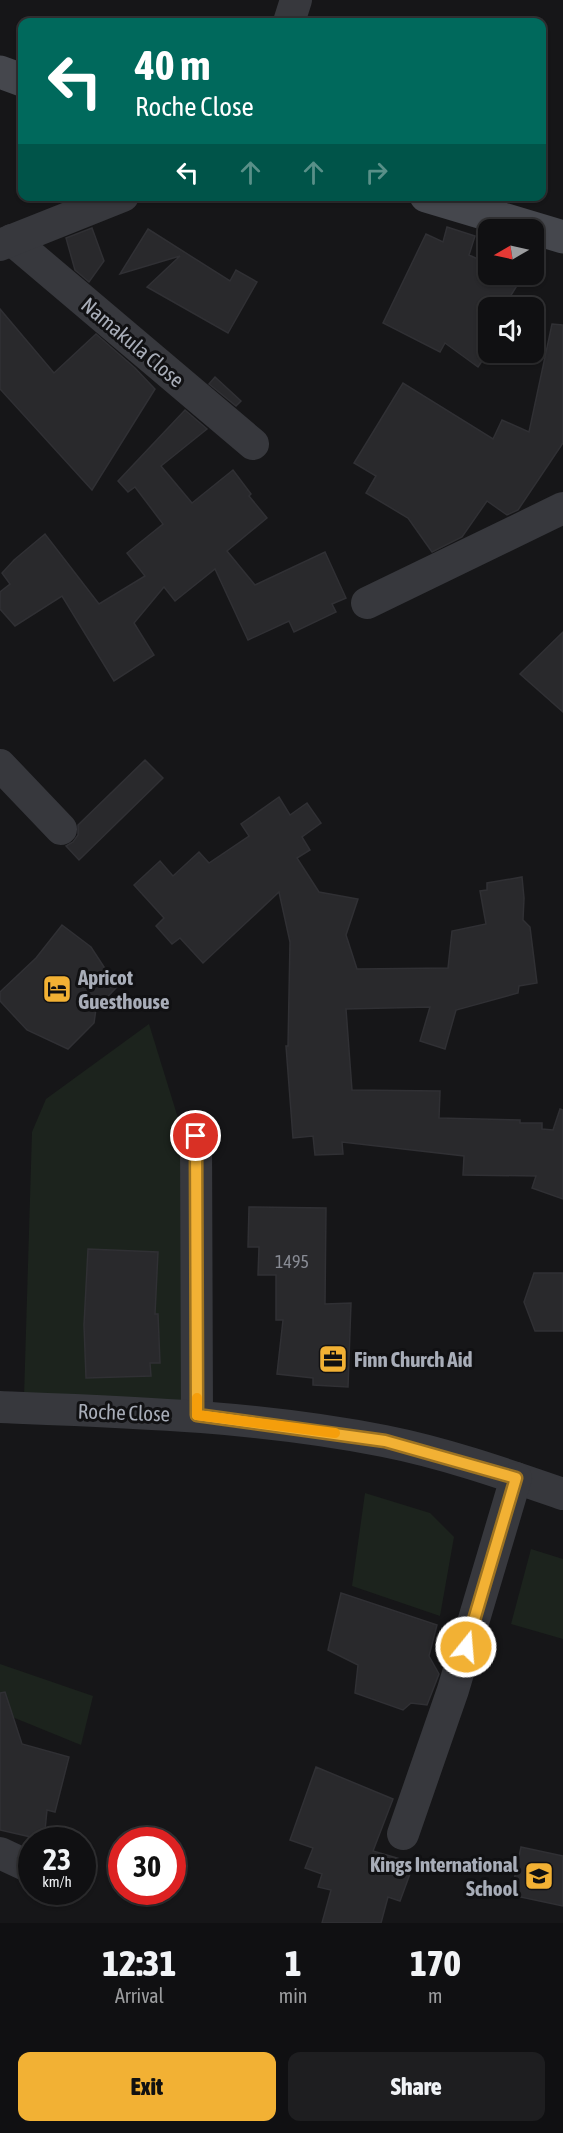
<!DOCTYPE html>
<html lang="en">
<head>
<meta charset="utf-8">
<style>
  :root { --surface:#101012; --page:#1e1e20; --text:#f1f3f6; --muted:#9c9d9f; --line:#303032; --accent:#f2b134 }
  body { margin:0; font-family:"Asap Condensed",sans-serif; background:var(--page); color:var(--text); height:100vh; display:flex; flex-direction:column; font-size:22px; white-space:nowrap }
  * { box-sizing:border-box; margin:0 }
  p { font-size:20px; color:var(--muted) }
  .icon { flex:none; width:33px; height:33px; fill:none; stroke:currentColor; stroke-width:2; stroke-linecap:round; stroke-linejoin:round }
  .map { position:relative; height:1923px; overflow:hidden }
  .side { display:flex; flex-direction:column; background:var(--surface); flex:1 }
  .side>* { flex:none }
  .banner { position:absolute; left:18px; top:18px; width:528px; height:183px; border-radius:12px; box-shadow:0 2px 4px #0004,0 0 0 2px var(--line); background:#00695c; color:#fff; overflow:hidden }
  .needle { width:39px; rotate:261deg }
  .tools { position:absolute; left:478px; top:219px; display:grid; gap:12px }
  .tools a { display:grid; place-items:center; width:66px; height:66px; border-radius:12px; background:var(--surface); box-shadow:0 2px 4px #0004,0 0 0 2px var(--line); font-size:30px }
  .speed { position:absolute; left:18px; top:1827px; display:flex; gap:12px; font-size:30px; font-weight:700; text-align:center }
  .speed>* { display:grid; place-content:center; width:78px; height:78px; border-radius:50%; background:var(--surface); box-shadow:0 2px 4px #0004,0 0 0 2px var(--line); line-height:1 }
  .speed small { font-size:15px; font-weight:400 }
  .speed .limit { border:9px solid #d22; background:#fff; color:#111 }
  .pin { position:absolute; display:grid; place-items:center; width:51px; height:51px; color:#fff; margin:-26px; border:3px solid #fff; border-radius:50%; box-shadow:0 2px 6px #0007 }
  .me { position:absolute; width:66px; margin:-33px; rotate:17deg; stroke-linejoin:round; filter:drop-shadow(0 0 4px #0008) }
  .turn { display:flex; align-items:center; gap:21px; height:126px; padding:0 18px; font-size:27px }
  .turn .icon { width:78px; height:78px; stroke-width:2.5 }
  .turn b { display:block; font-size:42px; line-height:51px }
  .lanes { display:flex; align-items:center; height:57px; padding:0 18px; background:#0003; justify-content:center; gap:30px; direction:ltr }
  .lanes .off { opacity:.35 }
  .eta { display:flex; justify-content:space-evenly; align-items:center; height:102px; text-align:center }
  .eta b { font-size:36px; font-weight:800; line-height:42px }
  .button { display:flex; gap:12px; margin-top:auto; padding:12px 18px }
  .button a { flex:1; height:69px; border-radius:12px; background:var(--accent); color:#111; font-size:24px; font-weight:800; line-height:69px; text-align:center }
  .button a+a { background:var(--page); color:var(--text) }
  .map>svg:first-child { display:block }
</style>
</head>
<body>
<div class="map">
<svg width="563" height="1923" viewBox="0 0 563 1923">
  <rect width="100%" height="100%" fill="#161618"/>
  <g fill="#1c231d">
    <polygon points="149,1024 182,1131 186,1404 24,1397 32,1132 46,1099"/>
    <polygon points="365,1493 430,1513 454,1537 440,1616 352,1586"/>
    <polygon points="531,1549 563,1559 563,1639 511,1624"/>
    <polygon points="0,1664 93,1696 81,1745 0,1712"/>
  </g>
  <g fill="#29292c" stroke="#303034" stroke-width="1.5">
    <polygon points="447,227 475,236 469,255 489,264 489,274 509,274 515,277 513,281 518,284 503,308 489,308 489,351 478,367 445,343 440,352 383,323 426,234 443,242"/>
    <polygon points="92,228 104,261 89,282 75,270 66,238"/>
    <polygon points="148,229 230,281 236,270 257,282 228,333 147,287 180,256 120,274"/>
    <polygon points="0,309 54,373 96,334 135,368 155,389 92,490 0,389"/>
    <polygon points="552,324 563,325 563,443 518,510 507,515 487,501 462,537 432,552 408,518 366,493 376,476 354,463 403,383 493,439 502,420 529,432"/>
    <polygon points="215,377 241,401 236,406 209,384"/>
    <polygon points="185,410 207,429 161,466 192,503 233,470 251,494 249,496 267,518 227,551 255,585 325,552 346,598 332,604 336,612 294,632 289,621 248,640 215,569 175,601 164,587 134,623 154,655 114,681 62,596 15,626 0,609 0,592 10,584 2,573 14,560 45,534 99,604 145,576 127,553 163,524 135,487 128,492 118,481"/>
    <polygon points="563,632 563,712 520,674"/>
    <polygon points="145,760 163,778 79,860 66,846 73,842 78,835 78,825"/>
    <polygon points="279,797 290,815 307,803 321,823 302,837 310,850 297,858 319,892 358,899 346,935 357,969 448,968 452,931 486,924 480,891 487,890 487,883 522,877 524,898 523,920 530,927 537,983 519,986 518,993 456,1010 445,1049 420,1041 430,1007 346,1009 352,1090 440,1091 439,1118 520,1120 520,1123 542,1123 542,1129 553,1130 560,1109 563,1110 563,1199 532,1188 536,1176 463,1175 464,1156 342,1142 343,1154 315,1155 313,1136 293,1138 286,1046 288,1046 290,942 279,892 203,963 180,938 172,944 156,926 164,918 134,885 160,861 173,876 199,852 209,863 249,836 241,824"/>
    <polygon points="62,925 91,947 117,987 96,1009 94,1023 68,1049 27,1030 0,1001 0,992 36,958"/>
    <polygon points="249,1207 326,1208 325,1304 351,1303 348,1387 313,1385 313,1378 277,1374 283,1320 276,1320 276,1275 258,1275 259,1247 248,1247"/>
    <polygon points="88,1249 158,1252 155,1314 158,1314 160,1363 150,1363 151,1376 86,1378 84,1325"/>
    <polygon points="534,1273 563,1273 563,1331 535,1331 524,1302"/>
    <polygon points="341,1593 437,1625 429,1656 439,1674 427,1705 411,1703 403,1710 355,1693 358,1665 328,1650"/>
    <polygon points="5,1692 22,1744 69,1757 55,1812 47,1810 44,1840 0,1830 0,1693"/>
    <polygon points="316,1767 393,1799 373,1851 414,1863 400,1901 388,1897 381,1923 322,1923 331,1890 318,1887 322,1874 305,1868 313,1848 290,1840"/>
    <polygon points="521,1847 563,1856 563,1906 511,1895"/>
  </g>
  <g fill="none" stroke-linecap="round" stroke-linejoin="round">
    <g stroke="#37383d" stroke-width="32">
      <polyline points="289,22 296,0"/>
      <polyline points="12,240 253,444"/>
      <polyline points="0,245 123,196"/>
      <polyline points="367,603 563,508"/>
      <polyline points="0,765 61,829"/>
      <polyline points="196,1136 197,1415"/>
      <path d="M0,1407C129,1412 258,1416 384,1441C445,1453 505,1474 563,1494"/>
      <polyline points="403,1834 453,1690 516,1478"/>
      <polyline points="0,1853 32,1868"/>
    </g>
    <g stroke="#45474d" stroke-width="33">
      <polyline points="0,72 22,80"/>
      <polyline points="426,196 563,237"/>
    </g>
  </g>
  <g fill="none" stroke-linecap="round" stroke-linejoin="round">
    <g stroke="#9d7322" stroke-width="15">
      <polyline id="route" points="196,1136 197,1415 385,1441 516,1478 466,1647"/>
    </g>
    <use href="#route" stroke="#f2b134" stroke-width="10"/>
    <polyline stroke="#f59e0b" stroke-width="10" points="197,1398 197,1415 335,1433"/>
  </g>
  <defs>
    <g id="hotel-square" transform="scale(1.5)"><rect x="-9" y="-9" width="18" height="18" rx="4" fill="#f2b134" stroke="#111113"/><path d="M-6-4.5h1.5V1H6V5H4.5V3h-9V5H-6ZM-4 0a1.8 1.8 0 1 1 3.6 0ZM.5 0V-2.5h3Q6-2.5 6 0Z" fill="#111"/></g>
    <g id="office-square" transform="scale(1.5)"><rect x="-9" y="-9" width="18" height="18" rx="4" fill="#f2b134" stroke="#111113"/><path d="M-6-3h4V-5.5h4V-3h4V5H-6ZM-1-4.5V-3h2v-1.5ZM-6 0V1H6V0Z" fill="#111"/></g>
    <g id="school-square" transform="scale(1.5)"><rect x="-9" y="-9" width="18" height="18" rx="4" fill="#f2b134" stroke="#111113"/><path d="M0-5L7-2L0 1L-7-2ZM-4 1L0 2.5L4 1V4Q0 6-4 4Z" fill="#111"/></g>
  </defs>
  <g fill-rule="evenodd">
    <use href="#hotel-square" x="57" y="989"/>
    <use href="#office-square" x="333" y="1359"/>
    <use href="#school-square" x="539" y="1876"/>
  </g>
  <g text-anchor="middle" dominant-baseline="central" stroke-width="6" stroke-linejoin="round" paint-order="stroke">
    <g font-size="18" fill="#888b94">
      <text x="292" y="1261">1495</text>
    </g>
    <g font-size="21" fill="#a8adb8" stroke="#111113">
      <text transform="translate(133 342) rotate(40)">Namakula Close</text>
      <text transform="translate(124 1412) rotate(2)">Roche Close</text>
    </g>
    <g font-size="21" font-weight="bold" fill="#a8adb8" stroke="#111113" text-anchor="start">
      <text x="78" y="977">Apricot<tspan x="78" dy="24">Guesthouse</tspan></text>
      <text x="354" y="1359">Finn Church Aid</text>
      <text x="518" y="1864" text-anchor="end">Kings International<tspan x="518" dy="24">School</tspan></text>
    </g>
  </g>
</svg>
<div class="tools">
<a><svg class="needle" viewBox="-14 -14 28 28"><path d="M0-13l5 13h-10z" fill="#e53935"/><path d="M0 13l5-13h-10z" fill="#9c9d9f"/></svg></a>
<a><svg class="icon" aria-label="sound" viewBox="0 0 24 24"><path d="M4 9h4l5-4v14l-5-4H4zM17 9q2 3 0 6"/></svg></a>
</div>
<div class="speed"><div>23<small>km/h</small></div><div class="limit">30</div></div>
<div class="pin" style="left:196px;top:1136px;background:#d93025"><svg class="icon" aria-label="arrive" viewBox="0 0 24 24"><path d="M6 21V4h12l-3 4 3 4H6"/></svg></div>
<svg class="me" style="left:466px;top:1647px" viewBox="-20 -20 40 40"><circle r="17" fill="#f2b134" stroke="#fff" stroke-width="3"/><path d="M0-11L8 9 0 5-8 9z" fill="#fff"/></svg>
<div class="banner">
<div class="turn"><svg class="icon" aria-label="left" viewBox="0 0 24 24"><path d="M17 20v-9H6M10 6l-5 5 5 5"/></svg><div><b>40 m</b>Roche Close</div></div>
<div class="lanes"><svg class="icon" aria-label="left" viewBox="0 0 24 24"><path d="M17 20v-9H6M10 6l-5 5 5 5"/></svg><svg class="icon off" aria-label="ahead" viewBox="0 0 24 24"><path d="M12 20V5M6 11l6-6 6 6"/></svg><svg class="icon off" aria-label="ahead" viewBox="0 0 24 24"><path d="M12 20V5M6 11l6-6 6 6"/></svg><svg class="icon off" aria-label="right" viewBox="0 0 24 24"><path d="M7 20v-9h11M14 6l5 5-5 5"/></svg></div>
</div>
</div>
<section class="side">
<div class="eta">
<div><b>12:31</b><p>Arrival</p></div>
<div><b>1</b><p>min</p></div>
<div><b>170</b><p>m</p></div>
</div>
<div class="button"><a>Exit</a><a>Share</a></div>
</section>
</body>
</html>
